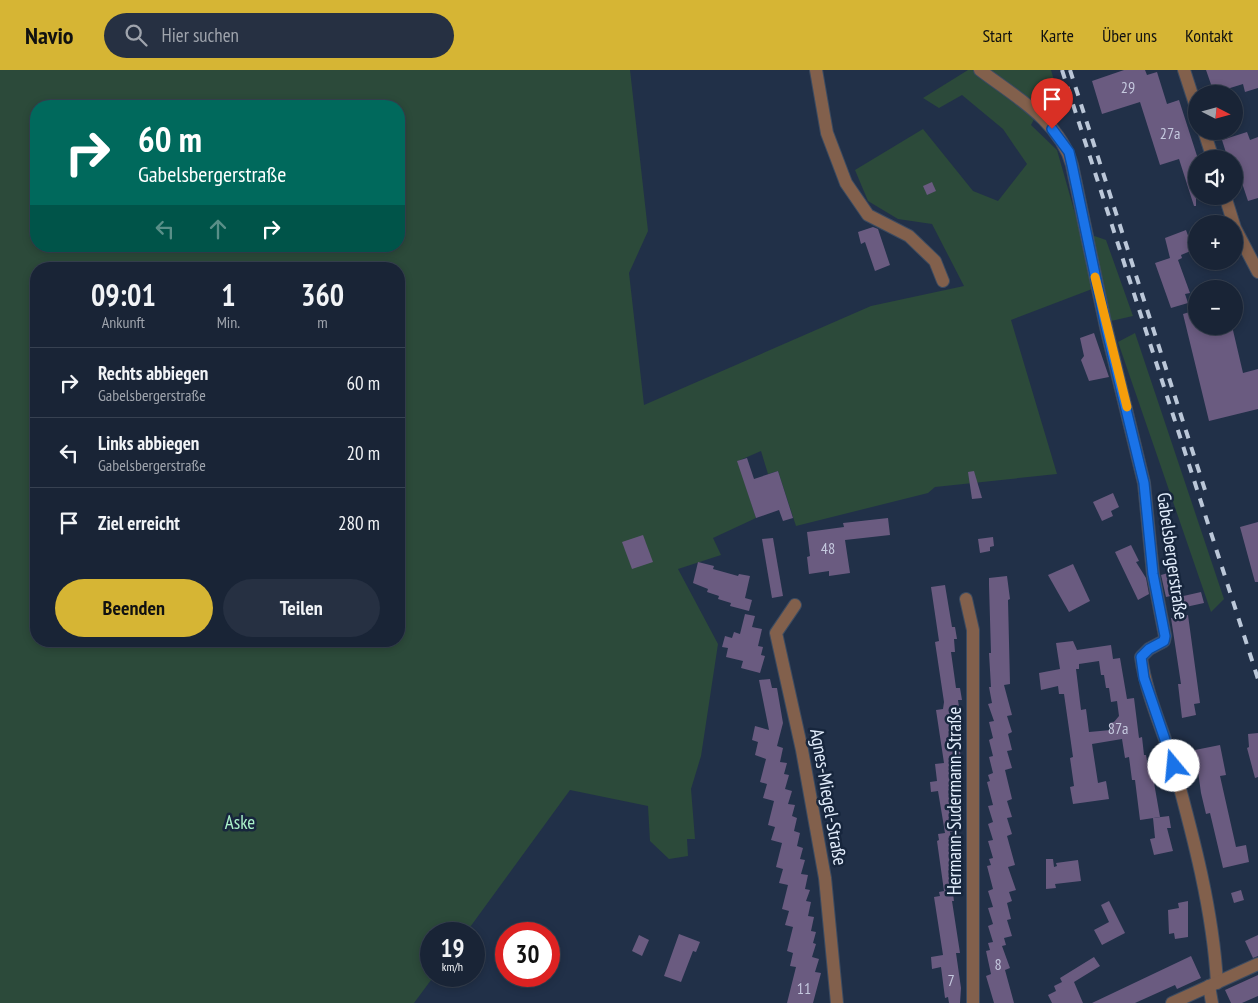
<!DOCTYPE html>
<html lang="de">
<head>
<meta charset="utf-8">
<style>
  :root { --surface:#192436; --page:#263042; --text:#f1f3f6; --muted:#9fa4ad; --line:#374151; --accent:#d6b534 }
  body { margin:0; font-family:"PT Sans Narrow",sans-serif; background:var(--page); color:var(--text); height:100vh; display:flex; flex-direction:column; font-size:19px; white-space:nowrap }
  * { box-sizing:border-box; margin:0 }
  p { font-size:16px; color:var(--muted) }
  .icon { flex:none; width:28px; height:28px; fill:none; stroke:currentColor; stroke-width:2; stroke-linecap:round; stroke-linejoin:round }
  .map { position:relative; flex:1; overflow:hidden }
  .panel { position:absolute; left:30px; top:192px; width:375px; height:385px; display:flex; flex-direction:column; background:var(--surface); border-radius:20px; box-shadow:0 2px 8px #0003,0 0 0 1px var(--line) }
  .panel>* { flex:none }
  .guide { position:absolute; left:30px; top:30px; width:375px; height:152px; border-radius:20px; box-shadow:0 2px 8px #0003,0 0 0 1px var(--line); background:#00695c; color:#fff; overflow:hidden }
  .needle { width:32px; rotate:96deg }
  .buttons { position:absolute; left:1188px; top:15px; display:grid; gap:10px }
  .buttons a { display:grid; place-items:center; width:55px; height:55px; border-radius:50%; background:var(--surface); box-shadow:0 2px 8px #0003,0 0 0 1px var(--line); font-size:25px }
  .speed { position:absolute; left:420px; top:852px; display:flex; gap:10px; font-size:25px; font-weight:700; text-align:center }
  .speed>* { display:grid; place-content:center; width:65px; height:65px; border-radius:50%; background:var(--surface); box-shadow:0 2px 8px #0003,0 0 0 1px var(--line); line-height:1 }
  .speed small { font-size:12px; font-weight:400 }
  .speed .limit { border:8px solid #d22; background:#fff; color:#111 }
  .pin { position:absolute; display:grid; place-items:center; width:42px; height:42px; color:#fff; margin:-51px -21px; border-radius:50% 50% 50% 0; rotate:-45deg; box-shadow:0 0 5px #0007 }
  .pin .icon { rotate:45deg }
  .me { position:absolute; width:55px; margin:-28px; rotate:343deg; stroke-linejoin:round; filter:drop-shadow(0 0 4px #0008) }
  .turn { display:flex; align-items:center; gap:18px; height:105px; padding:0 25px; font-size:22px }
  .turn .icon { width:65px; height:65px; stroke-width:2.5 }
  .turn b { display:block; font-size:35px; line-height:42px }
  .lanes { display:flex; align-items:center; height:48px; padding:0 25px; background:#0003; justify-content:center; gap:25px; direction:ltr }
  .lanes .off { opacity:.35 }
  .eta { display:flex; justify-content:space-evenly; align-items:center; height:85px; text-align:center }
  .eta b { font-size:30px; font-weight:700; line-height:35px }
  .cta { display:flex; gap:10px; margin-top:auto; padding:10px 25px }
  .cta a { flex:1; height:58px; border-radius:30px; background:var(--accent); color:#111; font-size:20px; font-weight:700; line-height:58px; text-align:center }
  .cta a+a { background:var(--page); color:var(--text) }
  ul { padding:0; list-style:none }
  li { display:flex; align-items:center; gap:15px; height:70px; padding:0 25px; border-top:1px solid var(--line) }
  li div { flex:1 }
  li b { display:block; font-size:19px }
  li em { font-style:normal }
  header { display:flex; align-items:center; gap:30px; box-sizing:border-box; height:70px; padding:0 25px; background:var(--accent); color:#111 }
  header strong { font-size:24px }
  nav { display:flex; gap:28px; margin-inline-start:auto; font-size:18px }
  .search { width:350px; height:45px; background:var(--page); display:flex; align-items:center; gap:12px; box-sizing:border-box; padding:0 18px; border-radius:28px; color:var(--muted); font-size:19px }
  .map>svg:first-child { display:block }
</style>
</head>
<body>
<header>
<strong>Navio</strong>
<div class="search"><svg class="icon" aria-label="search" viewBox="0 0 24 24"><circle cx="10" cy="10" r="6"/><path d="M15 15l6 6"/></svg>Hier suchen</div>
<nav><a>Start</a><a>Karte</a><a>Über uns</a><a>Kontakt</a></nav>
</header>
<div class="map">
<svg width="1258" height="933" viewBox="0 0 1258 933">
  <rect width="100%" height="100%" fill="#213048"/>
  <g fill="#2c4a3a" fill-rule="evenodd">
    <path d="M0,0H630L648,161L629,203L644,335L871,236L964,216L932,154L898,149L868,131L855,100L923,59L973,121L998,131L1027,94L1003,59L962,25L939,38L923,28L968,0H1051L1054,10L1031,55L1057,80L1080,161L1106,170L1133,246L1111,251L1100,216L1011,250L1057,404L935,417L928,423L796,456L778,401L768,404L761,381L738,391L756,448L713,468L721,485L678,499L718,574L701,686L691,719L695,769H687L688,786L669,789L650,771L648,736L570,720L465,864H431V906H434L414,933H0ZM36,36H399V176H36ZM36,199H399V571H36Z"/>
    <polygon points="1135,263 1224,529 1211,542 1118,272"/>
  </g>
  <g fill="#6a5b80" fill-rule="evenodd">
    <polygon points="1124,0 1145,0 1147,5 1157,2 1167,34 1179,30 1198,89 1196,89 1196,136 1194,136 1179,89 1160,95 1140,32 1102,44 1092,11"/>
    <polygon points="1206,0 1258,0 1258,18 1245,22 1243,14 1214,23"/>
    <polygon points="1247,62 1250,70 1258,67 1258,128 1248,131 1234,89 1228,89 1222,70"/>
    <polygon points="932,112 936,121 927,125 923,116"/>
    <polygon points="873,157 878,159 890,195 875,201 865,172 861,174 858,162"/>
    <polygon points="1186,160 1193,180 1181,185 1182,188 1178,190 1190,223 1185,224 1188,233 1171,238 1155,193 1170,188 1165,168"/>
    <polygon points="1196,240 1196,256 1232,256 1243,303 1258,299 1258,339 1209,351 1183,244"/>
    <polygon points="1094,263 1109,307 1089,311 1081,290 1084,286 1080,268"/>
    <polygon points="747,388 754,409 778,401 793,448 783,451 779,440 756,448 737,391"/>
    <polygon points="974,401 982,428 972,429 968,402"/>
    <polygon points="1113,423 1119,437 1111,441 1113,446 1102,451 1093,432"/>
    <polygon points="888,448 890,465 845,470 850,503 829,506 829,501 809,504 807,487 810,486 807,462 844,457 843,453"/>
    <polygon points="1258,452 1258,512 1255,512 1240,457"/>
    <polygon points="643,465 653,492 632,499 622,472"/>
    <polygon points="993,467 994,476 990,477 990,481 980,483 978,469"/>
    <polygon points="773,468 783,526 772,528 762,469"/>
    <polygon points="1131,475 1139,491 1136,492 1146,508 1149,524 1138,530 1115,482"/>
    <polygon points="698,492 714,496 713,499 738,506 739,504 750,506 745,528 752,530 749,541 730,536 731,533 718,529 719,526 707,522 708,519 693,513"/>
    <polygon points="1073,494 1090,531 1069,542 1048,505"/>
    <polygon points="1175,501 1180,524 1166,527 1161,505"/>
    <polygon points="1007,506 1010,529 1008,530 1010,614 1004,615 1012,645 1007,646 1012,662 1008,664 1012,680 1007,681 1012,698 1005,700 1012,729 1007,731 1012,747 1007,748 1012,764 1007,766 1015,795 1008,797 1016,820 1009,822 1012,831 1007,833 1011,849 1007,850 1012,866 1004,868 1006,875 1002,876 1010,898 1005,900 1014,933 994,933 986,906 991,904 986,881 990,880 988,873 993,872 988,856 993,854 988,838 993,837 988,821 993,819 987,796 991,795 989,789 993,788 988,771 993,770 988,754 993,752 988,736 993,735 987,712 990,711 988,705 993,703 989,687 993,686 989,670 993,668 989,652 994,651 988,634 992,633 989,617 991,617 989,583 991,583 989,515 989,508"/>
    <polygon points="945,515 952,557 955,557 957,569 954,569 955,582 951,582 956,618 960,618 962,630 958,630 959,637 953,638 954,644 951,644 956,680 960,680 961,692 958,692 960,699 953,700 954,706 951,707 956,742 960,742 961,754 959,754 959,761 950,762 956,804 960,804 961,816 957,816 958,823 953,824 954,831 952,831 960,883 956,883 961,918 960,933 949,933 948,927 945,928 941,897 932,899 931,887 943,885 934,827 940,826 939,822 944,821 937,771 939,770 938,764 945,763 938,721 931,722 930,712 937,711 935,694 944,693 936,640 943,639 944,632 935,572 939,571 931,517"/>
    <polygon points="1201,522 1204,533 1181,538 1179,527"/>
    <polygon points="745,544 755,546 752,557 762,559 758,576 763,577 761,585 765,586 760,603 741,598 743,591 726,587 728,578 722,577 725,566 732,568 734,562 740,564"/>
    <polygon points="1188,545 1200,633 1194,634 1196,645 1182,648 1178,614 1181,614 1171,548"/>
    <path d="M1073,571L1077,580L1111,575L1113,589L1120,588L1127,629L1134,628L1139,668L1142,667L1144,685H1146L1148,696H1150L1153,707L1160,747L1140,750L1135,710H1132L1129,687L1125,688L1122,669L1092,674L1098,713L1106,711L1109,729L1073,734L1070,717L1074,716L1070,688L1073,687L1064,624H1059L1058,616L1041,620L1039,603L1060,599L1056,573ZM1099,591L1101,605H1104L1106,618H1109L1111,632L1117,631L1119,646L1114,652L1110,653L1111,660L1089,662L1086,639L1081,640L1076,599H1079V594Z"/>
    <polygon points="770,609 772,618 777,618 783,653 777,676 783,678 780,692 787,693 784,704 789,705 785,719 792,721 788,734 795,735 792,746 797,748 794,761 800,763 797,776 803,778 800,789 805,790 801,804 808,805 805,819 810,820 806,831 811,832 808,846 814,847 811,861 816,862 813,873 816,874 812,887 819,889 815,902 821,903 813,933 787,933 796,897 790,896 793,883 787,881 793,857 785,855 789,841 782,839 788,815 779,813 783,799 776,797 782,773 771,770 775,757 768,755 774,731 763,728 767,714 760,712 766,689 755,685 758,672 752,670 755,656 769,660 759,610"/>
    <polygon points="1258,663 1258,707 1255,708 1247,678 1249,677 1248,664"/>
    <polygon points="1220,675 1226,705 1220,706 1236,777 1246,775 1249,792 1223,798 1210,743 1206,744 1201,723 1195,680"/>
    <polygon points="1169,746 1171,758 1167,758 1173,781 1154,785 1150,769 1155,768 1153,748"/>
    <polygon points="1046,789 1053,789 1054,797 1057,796 1056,793 1078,790 1081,811 1055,814 1056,818 1046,819"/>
    <polygon points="1241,820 1244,830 1234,833 1231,823"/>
    <polygon points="1109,831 1125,863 1102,875 1094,860 1109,852 1101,835"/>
    <polygon points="1188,831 1188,867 1175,869 1174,863 1169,864 1168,840 1179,838 1178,833"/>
    <polygon points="679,864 700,872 696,882 693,881 681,912 664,906"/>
    <polygon points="639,865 649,870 642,886 632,881"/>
    <polygon points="1258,865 1258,886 1253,888 1245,871"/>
    <polygon points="1191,886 1201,908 1177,919 1175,915 1135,933 1092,933"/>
    <polygon points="1094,887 1100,896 1074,912 1083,933 1052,933 1048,925 1056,921 1054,916 1062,912 1060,908"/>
    <polygon points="1258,905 1258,926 1242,933 1231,933 1225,920"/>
  </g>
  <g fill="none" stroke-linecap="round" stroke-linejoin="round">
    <g stroke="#3c4b61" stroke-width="14">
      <g id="minor">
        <polyline points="816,0 827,63 846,113 868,145 909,166 935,191 943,211"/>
        <path d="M980,0C1014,26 1060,51 1072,95L1106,257L1144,413L1153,504L1165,566L1164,571L1149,579L1141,587C1146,624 1163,660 1174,696C1193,766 1213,840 1217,913"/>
        <polyline points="1184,0 1196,37"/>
        <polyline points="1204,61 1213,89"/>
        <polyline points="1225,126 1235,158 1258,202"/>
        <polyline points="966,529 973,560 973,933"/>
        <polyline points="795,535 776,563 802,680 825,808 837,933"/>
        <polyline points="1209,916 1212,933"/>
        <polyline points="1172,933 1258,894"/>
      </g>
    </g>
    <use href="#minor" stroke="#82604c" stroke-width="12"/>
    <g stroke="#bbc7d8" stroke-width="4" stroke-dasharray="9 9" stroke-linecap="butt">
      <polyline points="1062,0 1258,609"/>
      <polyline points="1070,0 1205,420"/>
    </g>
  </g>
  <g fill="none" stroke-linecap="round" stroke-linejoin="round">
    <g stroke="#114b97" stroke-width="12">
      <polyline id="route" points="1052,59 1069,82 1072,95 1106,257 1144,413 1153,504 1165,566 1164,571 1149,579 1141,587 1144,608 1174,696"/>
    </g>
    <use href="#route" stroke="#1a73e8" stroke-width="9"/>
    <polyline stroke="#f59e0b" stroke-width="9" points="1095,207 1127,337"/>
  </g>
  <g text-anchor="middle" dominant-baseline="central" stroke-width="5" stroke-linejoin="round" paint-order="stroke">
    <g font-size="16" fill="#c5c9de">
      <text x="1128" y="17">29</text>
      <text x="1170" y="63">27a</text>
      <text x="828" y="478">48</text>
      <text x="1118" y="658">87a</text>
      <text x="998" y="894">8</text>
      <text x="951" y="910">7</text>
      <text x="804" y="918">11</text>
    </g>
    <g font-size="19" fill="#e3eefd" stroke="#17263d">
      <text transform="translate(1173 486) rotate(82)">Gabelsbergerstraße</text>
      <text transform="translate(829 727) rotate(80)">Agnes-Miegel-Straße</text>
      <text transform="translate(954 731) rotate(-90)">Hermann-Sudermann-Straße</text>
    </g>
    <g font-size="19" fill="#aaf2c9" stroke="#17263d">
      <text x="240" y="752">Aske</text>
    </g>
  </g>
</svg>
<div class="buttons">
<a><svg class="needle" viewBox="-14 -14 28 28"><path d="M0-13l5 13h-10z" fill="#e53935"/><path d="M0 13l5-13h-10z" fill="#9fa4ad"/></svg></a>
<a><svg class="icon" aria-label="sound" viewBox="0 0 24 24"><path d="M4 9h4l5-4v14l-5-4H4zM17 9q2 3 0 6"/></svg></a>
<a>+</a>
<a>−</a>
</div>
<div class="speed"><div>19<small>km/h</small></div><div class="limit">30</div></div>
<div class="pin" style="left:1052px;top:59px;background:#d93025"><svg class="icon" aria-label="arrive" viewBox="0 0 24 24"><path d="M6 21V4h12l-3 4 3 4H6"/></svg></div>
<svg class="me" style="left:1174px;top:696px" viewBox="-20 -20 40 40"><circle r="19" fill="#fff"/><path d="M0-13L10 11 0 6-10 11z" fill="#1a73e8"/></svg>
<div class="guide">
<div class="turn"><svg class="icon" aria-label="right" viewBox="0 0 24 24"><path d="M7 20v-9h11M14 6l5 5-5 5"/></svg><div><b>60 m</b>Gabelsbergerstraße</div></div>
<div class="lanes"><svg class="icon off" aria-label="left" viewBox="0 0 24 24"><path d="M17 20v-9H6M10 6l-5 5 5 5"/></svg><svg class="icon off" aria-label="ahead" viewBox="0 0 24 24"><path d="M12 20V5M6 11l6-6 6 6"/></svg><svg class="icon" aria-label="right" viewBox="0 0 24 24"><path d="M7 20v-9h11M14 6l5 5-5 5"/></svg></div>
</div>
<section class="panel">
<div class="eta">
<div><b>09:01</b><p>Ankunft</p></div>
<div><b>1</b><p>Min.</p></div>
<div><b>360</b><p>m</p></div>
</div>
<ul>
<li><svg class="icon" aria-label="right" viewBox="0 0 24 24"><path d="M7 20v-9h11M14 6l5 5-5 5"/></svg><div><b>Rechts abbiegen</b><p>Gabelsbergerstraße</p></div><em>60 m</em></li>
<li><svg class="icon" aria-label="left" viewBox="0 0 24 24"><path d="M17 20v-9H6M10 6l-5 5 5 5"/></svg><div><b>Links abbiegen</b><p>Gabelsbergerstraße</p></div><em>20 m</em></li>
<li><svg class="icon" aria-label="arrive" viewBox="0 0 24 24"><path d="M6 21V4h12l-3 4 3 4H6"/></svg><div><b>Ziel erreicht</b></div><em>280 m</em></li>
</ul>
<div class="cta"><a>Beenden</a><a>Teilen</a></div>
</section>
</div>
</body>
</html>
